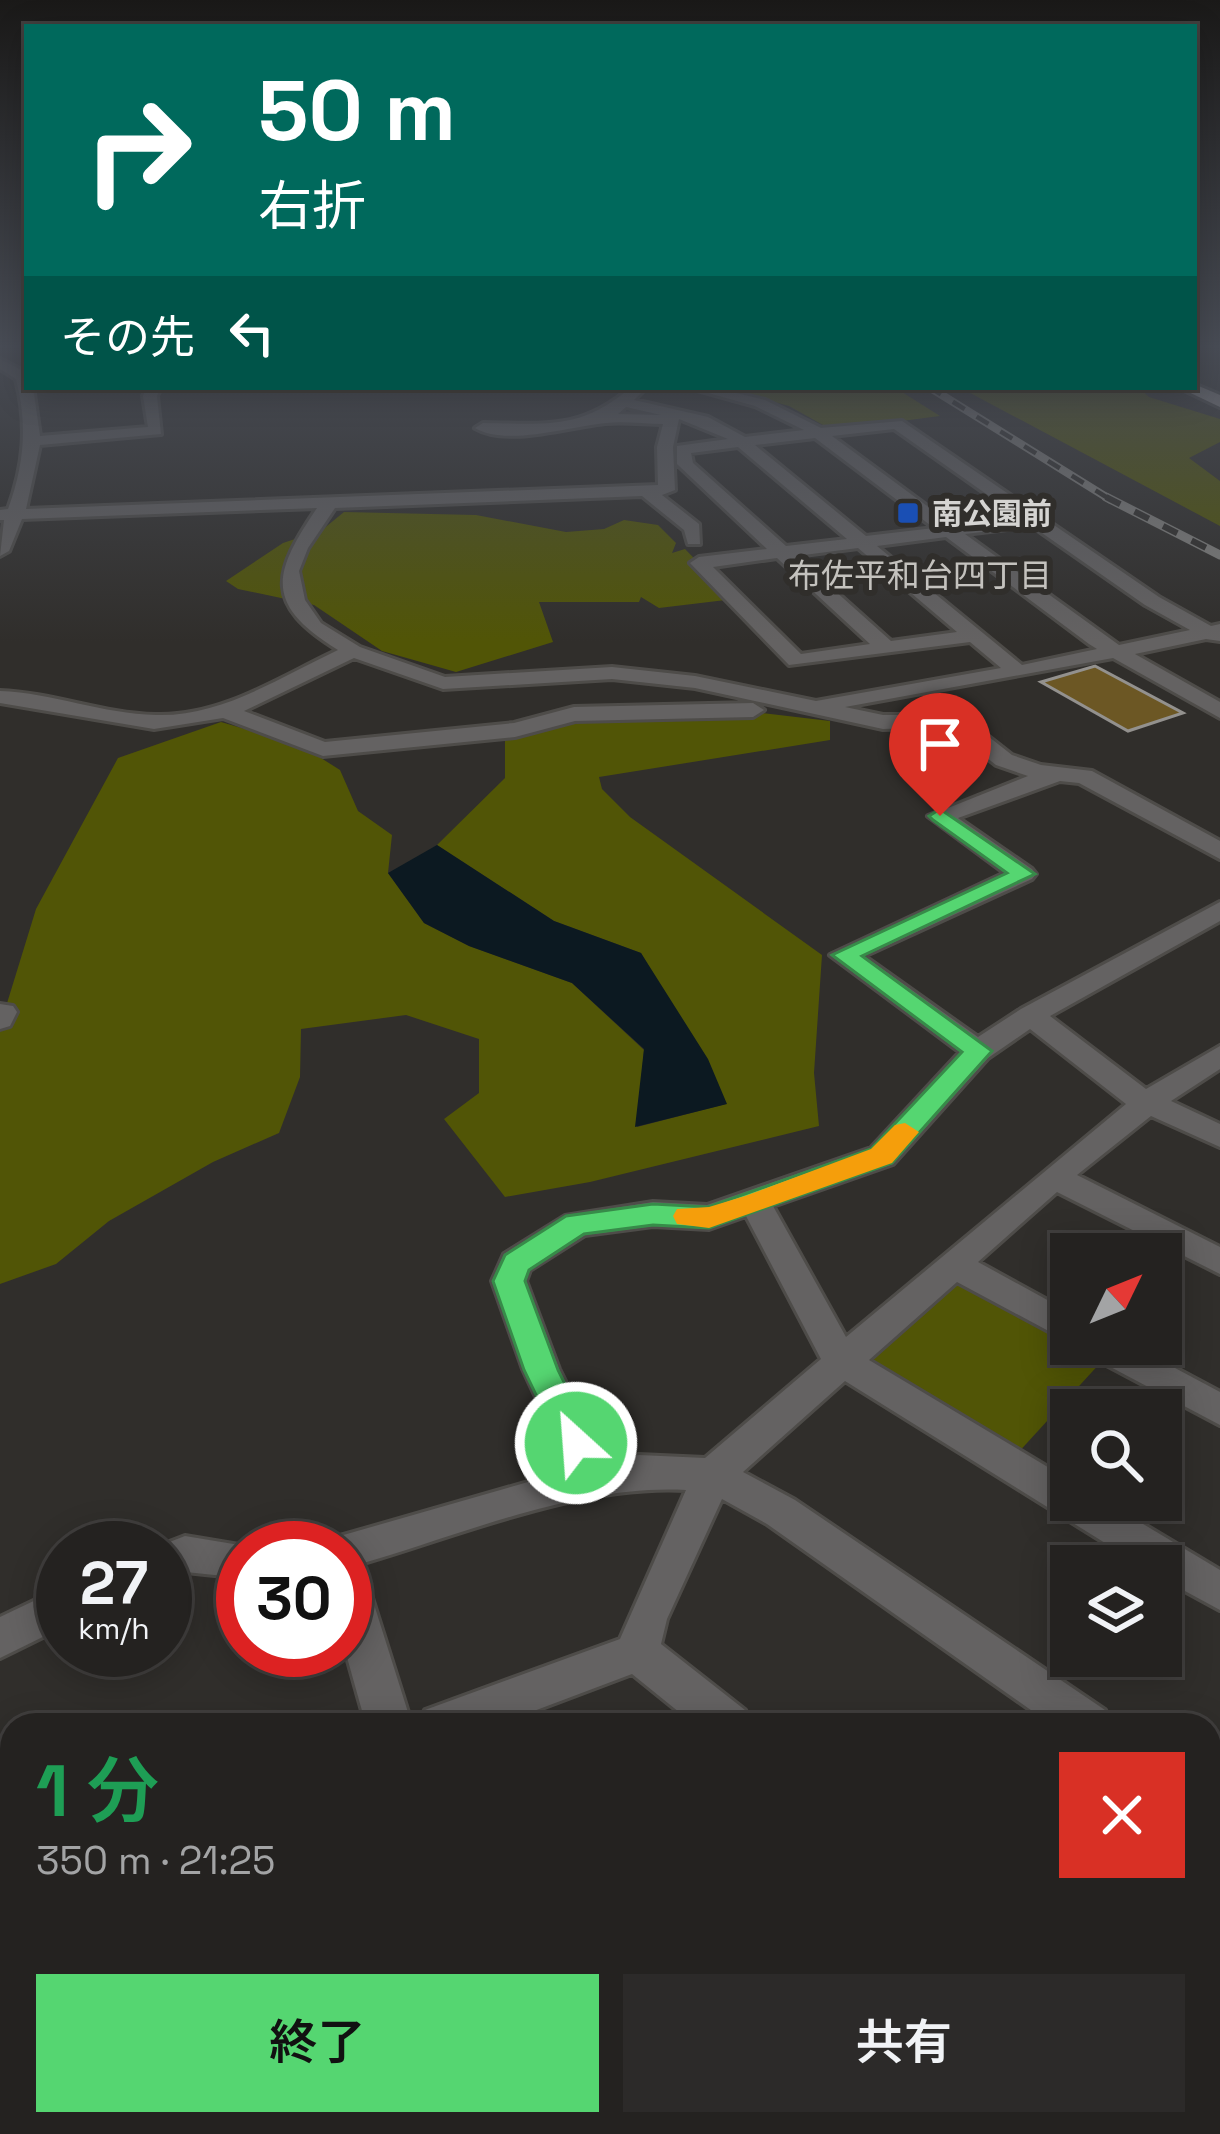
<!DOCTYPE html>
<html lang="ja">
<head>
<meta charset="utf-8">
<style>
  :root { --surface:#242220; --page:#2c2a29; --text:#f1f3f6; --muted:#a3a4a5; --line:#413f3e; --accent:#55d671 }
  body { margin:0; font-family:"Space Grotesk","Noto Sans JP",sans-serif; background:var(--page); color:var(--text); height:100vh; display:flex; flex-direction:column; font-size:45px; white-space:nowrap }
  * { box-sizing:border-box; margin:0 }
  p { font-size:39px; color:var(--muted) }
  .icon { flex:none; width:66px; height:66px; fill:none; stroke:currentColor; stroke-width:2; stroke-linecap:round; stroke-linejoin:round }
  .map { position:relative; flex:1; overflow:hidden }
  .side { position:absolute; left:0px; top:1713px; width:1221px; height:423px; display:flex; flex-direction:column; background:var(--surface); border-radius:36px 36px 0 0; box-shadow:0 6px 30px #0003,0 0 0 3px var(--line) }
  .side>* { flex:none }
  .hud { position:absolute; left:24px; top:24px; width:1173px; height:366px; border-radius:0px; box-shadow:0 6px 30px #0003,0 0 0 3px var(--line); background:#00695c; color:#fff; overflow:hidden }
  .needle { width:78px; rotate:47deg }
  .controls { position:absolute; left:1050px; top:1233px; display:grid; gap:24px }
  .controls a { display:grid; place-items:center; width:132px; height:132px; border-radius:0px; background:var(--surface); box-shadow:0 6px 30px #0003,0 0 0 3px var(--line); font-size:60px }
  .speed { position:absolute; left:36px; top:1521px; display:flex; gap:24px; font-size:60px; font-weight:700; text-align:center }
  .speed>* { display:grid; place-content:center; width:156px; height:156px; border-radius:50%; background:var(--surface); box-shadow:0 6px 30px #0003,0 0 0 3px var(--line); line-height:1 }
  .speed small { font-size:30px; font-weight:400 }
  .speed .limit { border:18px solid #d22; background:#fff; color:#111 }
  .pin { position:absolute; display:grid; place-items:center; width:102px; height:102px; color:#fff; margin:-123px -51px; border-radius:50% 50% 50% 0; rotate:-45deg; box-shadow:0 0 12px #0007 }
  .pin .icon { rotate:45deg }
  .me { position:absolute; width:132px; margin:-66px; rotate:334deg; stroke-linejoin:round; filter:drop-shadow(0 0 9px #0008) }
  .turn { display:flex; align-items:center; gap:42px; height:252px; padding:0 36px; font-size:54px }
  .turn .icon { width:156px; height:156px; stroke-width:2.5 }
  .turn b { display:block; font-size:84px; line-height:102px }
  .then { display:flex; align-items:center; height:114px; padding:0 36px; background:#0003; gap:24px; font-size:45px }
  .round { display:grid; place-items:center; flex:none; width:126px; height:126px; border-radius:0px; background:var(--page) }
  .head { display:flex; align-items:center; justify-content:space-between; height:204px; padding:0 36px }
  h1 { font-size:72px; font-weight:600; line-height:90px; color:#1e9e55 }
  .primary-button { display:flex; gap:24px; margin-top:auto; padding:24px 36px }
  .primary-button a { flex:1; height:138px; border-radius:0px; background:var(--accent); color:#111; font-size:48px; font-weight:600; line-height:138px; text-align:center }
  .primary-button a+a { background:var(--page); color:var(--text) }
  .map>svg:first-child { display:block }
</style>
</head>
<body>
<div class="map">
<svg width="1220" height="2134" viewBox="0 0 1220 2134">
  <rect width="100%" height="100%" fill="#302e2b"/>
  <g fill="#515506">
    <polygon points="721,387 894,387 940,416 832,430 789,406"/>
    <polygon points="959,387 1138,387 1149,397 1220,419 1220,442 1189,458 1220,481 1220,526"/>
    <polygon points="344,512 476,515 566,532 604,529 624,520 658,525 676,543 672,553 685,549 734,599 659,608 641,597 639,602 539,602 553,642 456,672 382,651 314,605 238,589 226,581 283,543 322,530"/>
    <polygon points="685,704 830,721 830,740 599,777 602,789 630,817 822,955 814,1073 819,1126 590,1182 505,1197 444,1119 479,1093 479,1039 406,1015 301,1029 300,1077 279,1133 213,1162 109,1221 56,1264 0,1284 0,1026 36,909 118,758 221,722 302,746 340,770 358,811 392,835 388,873 424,923 469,946 572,983 644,1050 637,1127 726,1104 641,953 554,921 437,845 505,778 505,738 572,710"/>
    <polygon points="951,1285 966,1286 1102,1361 1015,1456 872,1368 870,1360"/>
  </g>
  <polygon fill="#0c1921" points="437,845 554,921 641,953 708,1059 727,1104 635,1127 644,1049 572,983 469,946 424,923 388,873"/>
  <polygon fill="#6c5724" stroke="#93918e" stroke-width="3" points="1095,666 1183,713 1128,731 1041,682"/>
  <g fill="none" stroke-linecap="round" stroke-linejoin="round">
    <g stroke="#4e4c49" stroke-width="6">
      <g id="minor">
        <path d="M0,359L27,373V387H33L40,436L148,427L143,396L147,387H161L157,396L161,434L40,445L26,509L658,485L657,447L663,424C645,424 624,421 606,423C571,426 507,447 475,428L483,423C546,424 582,430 631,387H647L634,400L708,417L745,437L804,430L755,406L687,387H712L765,400L821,428L902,421L1159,597L1211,626L1220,624V641L1206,639L1135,654L1220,702V718L1113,658L845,707L883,715H961L1012,755L1041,765L1092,771L1220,841V859L1079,783L1060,781L958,818L1032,869L1036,874L1032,879L864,956L978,1037L1021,1009L1220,902V921L1050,1016L1146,1089L1220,1046V1069L1171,1101L1220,1124V1147L1151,1116L1077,1175L1220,1247V1274L1057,1192L978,1262L1071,1313V1343L957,1282L869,1360L1071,1481V1500H1103L1220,1570V1610L1161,1578V1566H1142L845,1381L743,1472L795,1500L1105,1710L1112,1725H1052L767,1524L722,1499L667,1619L661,1644L745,1710L752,1725H695L632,1674L497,1725H418L425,1710L620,1639L686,1490C578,1484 461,1535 357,1565L366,1579L412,1725H366L345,1650V1548H290L296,1536L317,1530L333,1538L570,1470L523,1369L492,1281L504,1254L565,1216L653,1202L707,1205L871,1148L960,1052L830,955L1005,873L928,816L1028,776L996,765L948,727L883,729L695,688L612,679L443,689L354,658L244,711L325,742L514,723L574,707L753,703L764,710L753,717L575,721L515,737L323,756L223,718L154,729L0,703V691C53,693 103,714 156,715C222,717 280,677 338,650C263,604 273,573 317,508L22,519L9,551L0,556L4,520H0V510L8,509C24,465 28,426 16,379L0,369ZM626,407L661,415L618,414ZM679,419L728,439L677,446V464L767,549L699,557L690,563L789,665L970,642L1001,668L816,701L695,676L612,667L445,677L360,647L321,623L305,600L299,571L308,548L335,508L642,496L684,530L688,544H700L699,524L662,495L675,490L673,447ZM894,429L1019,517L953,525L832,436ZM815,438L934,528L866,536L755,445ZM738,447L847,539L786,546L693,463L691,453ZM1032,526L1145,605L1190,630L1119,645L965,534ZM946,537L1089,644L1097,649L1022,665L877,546ZM858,548L957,632L891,641L796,556ZM777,558L870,644L801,654L713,567ZM1030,1029L1126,1104L846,1337L773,1206L893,1164L988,1058ZM746,1216L821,1359L705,1458L639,1455L605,1461L559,1369L526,1281L530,1270L585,1235L653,1226L709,1229Z"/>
        <polygon points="0,1004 13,1006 17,1012 10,1026 0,1029"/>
        <polygon points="1081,1344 1130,1344 1220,1392 1220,1425 1086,1354"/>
        <polygon points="185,1536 258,1548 243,1548 243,1578 186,1572 165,1580 165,1548 154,1548"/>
        <polygon points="63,1587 63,1627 0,1658 0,1617"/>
        <polygon points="1209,1785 1220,1789 1220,1838 1209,1834"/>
        <polygon points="1209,2074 1220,2079 1220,2134 1195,2124 1209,2124"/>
        <polygon points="12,2094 12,2124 38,2124 34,2134 0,2134 0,2096"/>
        <polygon points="173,2124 237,2124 241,2134 177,2134"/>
      </g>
    </g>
    <g stroke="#4e4c49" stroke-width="6">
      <polygon id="highway" points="1194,384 1220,395 1220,407 1178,387"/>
    </g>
    <use href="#minor" fill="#646262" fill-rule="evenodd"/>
    <use href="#highway" fill="#aea9a9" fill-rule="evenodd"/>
    <g stroke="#81807d" stroke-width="8">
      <polyline id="rail-far1" points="929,387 1111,500"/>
    </g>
    <g stroke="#81807d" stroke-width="9">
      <polyline id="rail" points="1106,497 1220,555"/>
    </g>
    <use href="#rail-far1" stroke="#302e2b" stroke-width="4.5" stroke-dasharray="14" stroke-linecap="butt"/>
    <use href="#rail" stroke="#302e2b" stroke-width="6" stroke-dasharray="16" stroke-linecap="butt"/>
  </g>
  <linearGradient id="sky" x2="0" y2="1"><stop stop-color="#1a1918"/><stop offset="0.54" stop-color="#484c55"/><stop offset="1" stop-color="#484c55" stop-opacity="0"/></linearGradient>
  <rect width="1220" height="642" fill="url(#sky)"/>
  <polygon fill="#55d671" stroke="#378b49" stroke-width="3" points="940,809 1035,874 862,956 992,1051 892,1163 709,1228 653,1225 584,1234 529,1270 525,1281 558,1370 594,1443 589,1453 576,1457 564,1453 524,1370 493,1281 505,1255 566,1216 653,1204 708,1207 871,1149 962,1052 832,955 1007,873 933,820 929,816"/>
  <polygon fill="#f59e0b" points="905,1123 919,1132 892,1163 709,1228 677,1224 673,1216 677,1209 709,1207 745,1196 871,1149 895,1125"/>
  <rect fill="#1a4fb4" stroke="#302e2b" stroke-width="4.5" x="896" y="501" width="24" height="24" rx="6"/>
  <g text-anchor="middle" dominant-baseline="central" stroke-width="12" stroke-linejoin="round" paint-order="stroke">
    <g font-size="30" font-weight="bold" fill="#d5d4d2" stroke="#302e2b" text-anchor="start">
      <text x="932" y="513">南公園前</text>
    </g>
    <g font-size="33" fill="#c4c2be" stroke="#302e2b">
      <text x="920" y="576">布佐平和台四丁目</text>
    </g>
  </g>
</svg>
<div class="controls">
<a><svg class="needle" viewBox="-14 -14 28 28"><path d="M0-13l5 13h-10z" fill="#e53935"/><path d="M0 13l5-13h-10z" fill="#a3a4a5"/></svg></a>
<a><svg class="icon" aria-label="search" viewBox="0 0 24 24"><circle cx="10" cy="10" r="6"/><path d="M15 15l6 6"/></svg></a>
<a><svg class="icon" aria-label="layers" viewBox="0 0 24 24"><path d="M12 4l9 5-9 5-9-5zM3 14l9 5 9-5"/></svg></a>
</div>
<div class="speed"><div>27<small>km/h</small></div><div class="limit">30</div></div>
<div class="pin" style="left:940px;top:816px;background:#d93025"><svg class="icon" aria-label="arrive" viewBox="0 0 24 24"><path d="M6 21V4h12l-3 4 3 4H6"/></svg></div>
<svg class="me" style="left:576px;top:1443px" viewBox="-20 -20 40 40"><circle r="17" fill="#55d671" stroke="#fff" stroke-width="3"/><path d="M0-11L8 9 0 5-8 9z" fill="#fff"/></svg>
<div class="hud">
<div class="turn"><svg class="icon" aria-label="right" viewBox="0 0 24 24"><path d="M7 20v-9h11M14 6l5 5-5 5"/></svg><div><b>50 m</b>右折</div></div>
<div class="then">その先<svg class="icon" aria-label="left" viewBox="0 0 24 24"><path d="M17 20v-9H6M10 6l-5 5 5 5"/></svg></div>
</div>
<section class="side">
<div class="head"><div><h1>1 分</h1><p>350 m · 21:25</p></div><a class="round" style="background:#d93025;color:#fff"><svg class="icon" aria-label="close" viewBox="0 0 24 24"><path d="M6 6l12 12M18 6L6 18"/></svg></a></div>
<div class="primary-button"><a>終了</a><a>共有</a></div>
</section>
</div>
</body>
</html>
